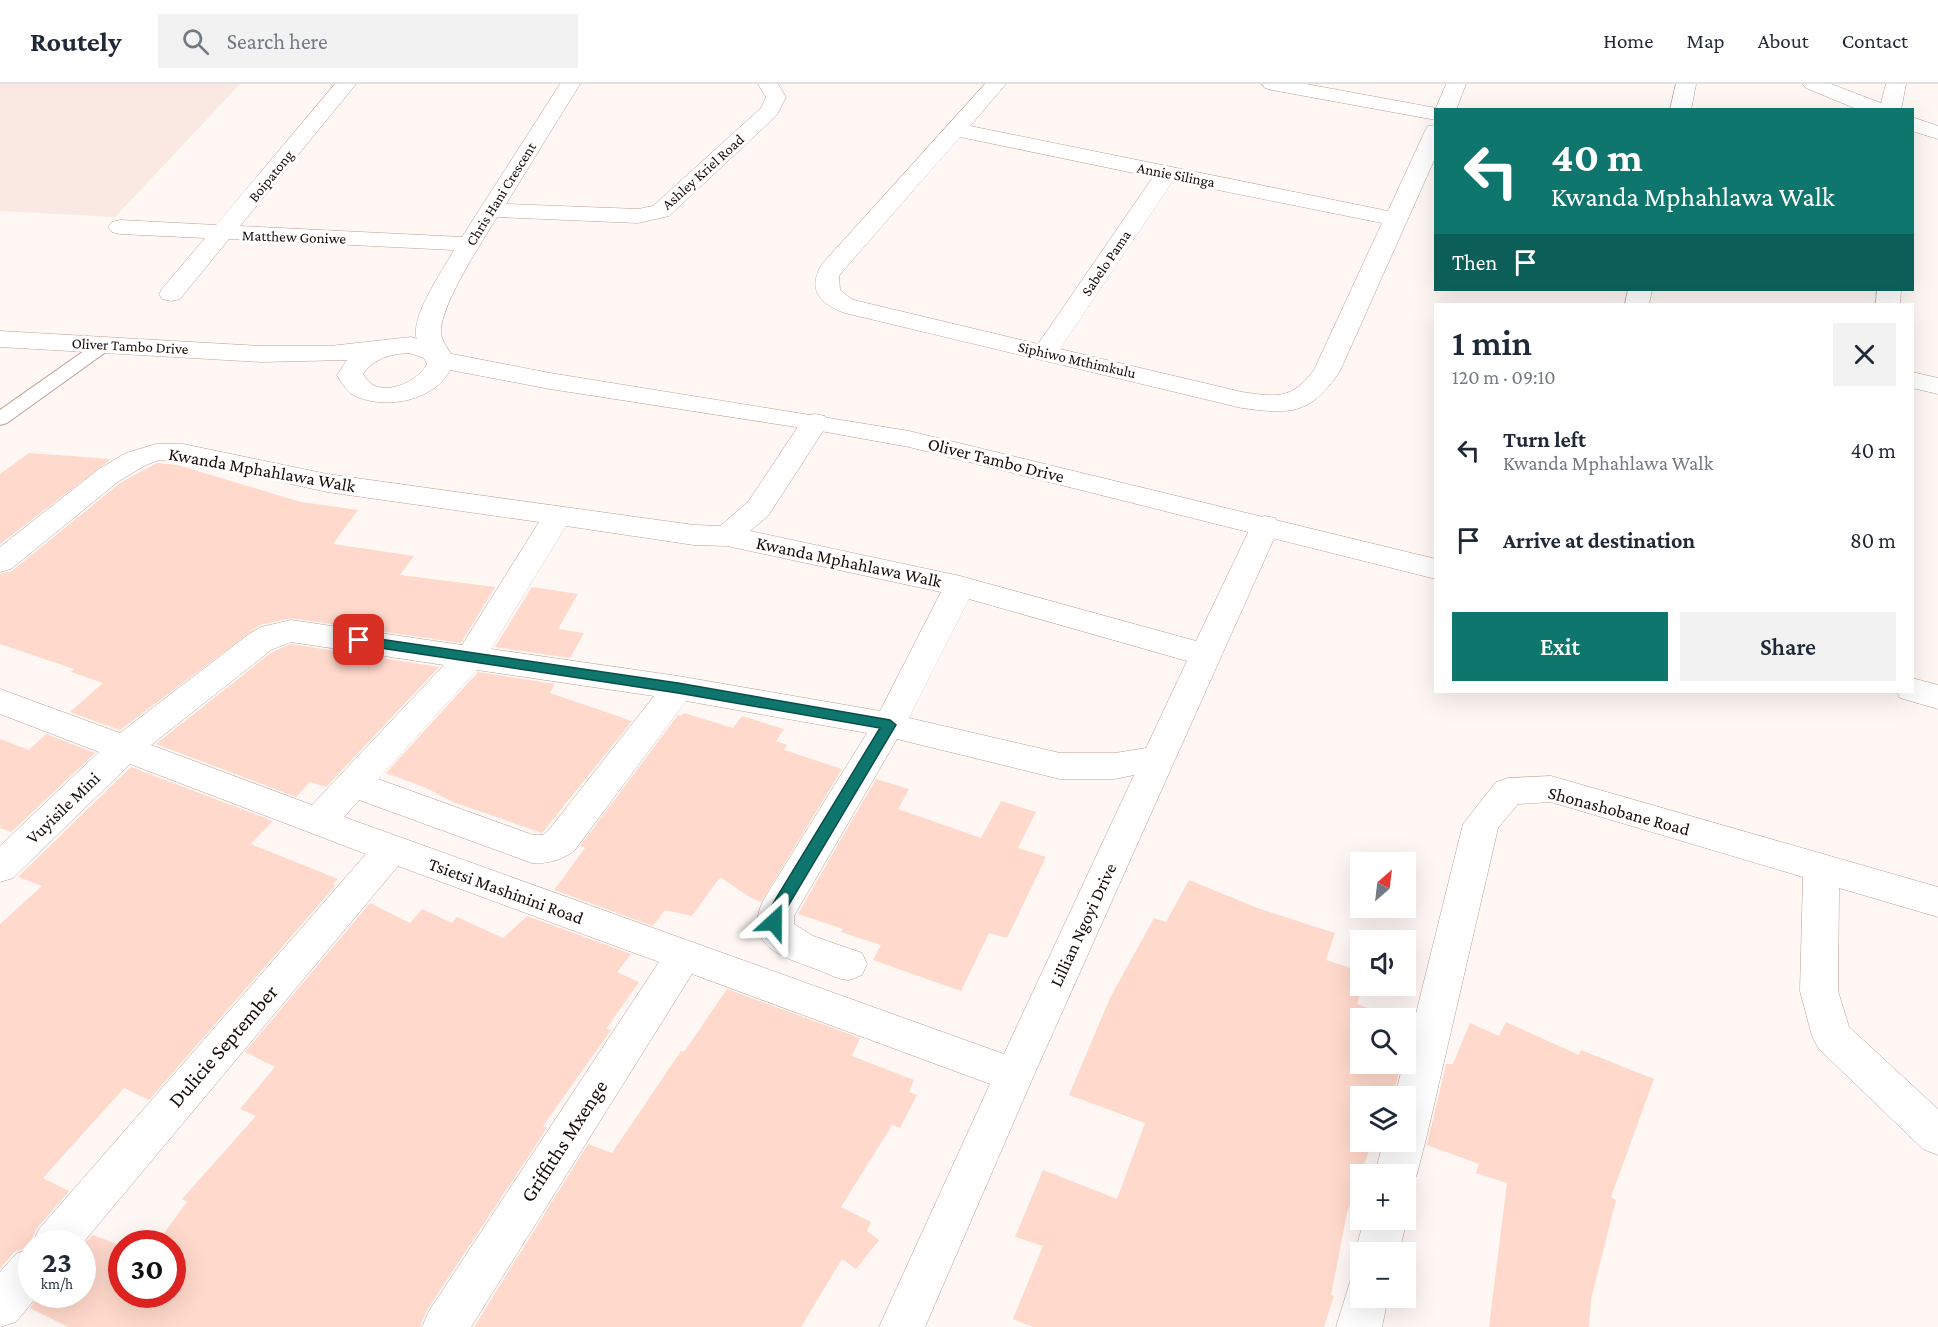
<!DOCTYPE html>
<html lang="en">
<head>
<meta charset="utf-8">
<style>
  :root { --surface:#fff; --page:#f2f2f3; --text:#1f2937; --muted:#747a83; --line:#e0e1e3; --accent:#0f766e }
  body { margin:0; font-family:"Crimson Pro",serif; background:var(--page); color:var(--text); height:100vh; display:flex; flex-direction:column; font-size:22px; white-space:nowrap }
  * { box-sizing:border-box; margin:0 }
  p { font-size:20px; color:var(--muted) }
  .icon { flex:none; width:33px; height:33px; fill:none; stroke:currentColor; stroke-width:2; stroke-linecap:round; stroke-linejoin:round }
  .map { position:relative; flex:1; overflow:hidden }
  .details { position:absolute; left:1434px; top:219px; width:480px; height:390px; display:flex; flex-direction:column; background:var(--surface); border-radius:0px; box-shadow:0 6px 24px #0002 }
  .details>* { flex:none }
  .top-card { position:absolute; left:1434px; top:24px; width:480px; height:183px; border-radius:0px; box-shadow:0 6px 24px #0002; background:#0f766e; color:#fff; overflow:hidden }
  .needle { width:39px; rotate:28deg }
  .buttons { position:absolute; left:1350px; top:768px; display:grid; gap:12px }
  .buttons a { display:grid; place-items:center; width:66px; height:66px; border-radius:0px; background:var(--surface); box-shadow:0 6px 24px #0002; font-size:30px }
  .speed { position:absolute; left:18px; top:1146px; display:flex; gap:12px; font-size:30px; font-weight:700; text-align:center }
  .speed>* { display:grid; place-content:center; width:78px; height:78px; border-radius:50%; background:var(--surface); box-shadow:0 6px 24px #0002; line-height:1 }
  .speed small { font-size:15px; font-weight:400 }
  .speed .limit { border:9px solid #d22; background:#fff; color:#111 }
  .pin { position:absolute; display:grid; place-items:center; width:51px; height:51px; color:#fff; margin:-26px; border-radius:12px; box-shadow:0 3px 9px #0006 }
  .me { position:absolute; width:66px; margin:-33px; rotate:24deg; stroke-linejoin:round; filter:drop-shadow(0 0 4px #0008) }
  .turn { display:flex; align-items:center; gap:21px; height:126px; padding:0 18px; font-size:27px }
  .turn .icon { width:78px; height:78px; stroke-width:2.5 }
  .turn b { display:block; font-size:42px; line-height:51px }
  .then { display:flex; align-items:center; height:57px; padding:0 18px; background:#0003; gap:12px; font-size:22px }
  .round { display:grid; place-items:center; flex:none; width:63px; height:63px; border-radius:0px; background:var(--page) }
  .head { display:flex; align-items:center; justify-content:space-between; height:102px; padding:0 18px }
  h1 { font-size:36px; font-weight:600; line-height:45px }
  .cta { display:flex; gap:12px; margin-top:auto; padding:12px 18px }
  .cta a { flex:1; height:69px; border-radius:0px; background:var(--accent); color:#fff; font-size:24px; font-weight:600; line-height:69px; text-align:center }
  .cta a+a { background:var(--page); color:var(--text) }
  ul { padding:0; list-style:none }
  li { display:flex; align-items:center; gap:18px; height:90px; padding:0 18px }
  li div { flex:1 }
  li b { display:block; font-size:22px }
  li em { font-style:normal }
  header { display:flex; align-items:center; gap:36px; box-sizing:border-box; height:84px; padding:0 30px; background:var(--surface); border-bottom:2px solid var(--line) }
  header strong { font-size:28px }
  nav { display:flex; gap:33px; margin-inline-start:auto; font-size:21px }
  .search { width:420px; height:54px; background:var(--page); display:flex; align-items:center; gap:15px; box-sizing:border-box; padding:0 21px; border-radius:0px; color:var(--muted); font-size:22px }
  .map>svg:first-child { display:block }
</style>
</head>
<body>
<header>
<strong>Routely</strong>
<div class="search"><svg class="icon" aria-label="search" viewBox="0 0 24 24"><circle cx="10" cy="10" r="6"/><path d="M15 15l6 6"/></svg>Search here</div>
<nav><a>Home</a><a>Map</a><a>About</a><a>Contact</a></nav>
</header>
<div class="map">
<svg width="1938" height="1243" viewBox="0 0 1938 1243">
  <rect width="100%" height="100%" fill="#fef7f4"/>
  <polygon fill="#fae9e2" points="0,0 240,0 115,133 0,127"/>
  <g fill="#ffd9cb">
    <polygon points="29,369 111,375 0,460 0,390"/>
    <polygon points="157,379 177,381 301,418 358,426 333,460 414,472 400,491 495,503 461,559 291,534 260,541 120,646 70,628 103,599 71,588 74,585 0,560 0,490 12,487 120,399"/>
    <polygon points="532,503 578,510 558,545 584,549 570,574 495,563"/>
    <polygon points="291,560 439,583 326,703 310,698 296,713 156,660 272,568"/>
    <polygon points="478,588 555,600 550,609 632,637 542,749 453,718 424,703 386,689"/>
    <polygon points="684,629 733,644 742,632 784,645 776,657 787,661 784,666 842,685 761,818 751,814 720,793 692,832 665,826 653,842 554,806 585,764 580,762 678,631 681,632"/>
    <polygon points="46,650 95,669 11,748 0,744 0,655 29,666"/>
    <polygon points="131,683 273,737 251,760 338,795 333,800 335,802 149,1016 124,1004 43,1094 69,1107 37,1144 30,1159 31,1162 14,1168 0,1185 0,840 42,802 18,793"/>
    <polygon points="876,695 909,705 898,725 981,754 1001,717 1036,728 1018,764 1046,773 1007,854 989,849 961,907 873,876 881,861 841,848 843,845 798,830"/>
    <polygon points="1189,796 1260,825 1335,849 1326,876 1360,887 1360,909 1357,920 1375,927 1372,934 1360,934 1360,962 1353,980 1401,980 1393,1012 1360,1012 1360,1058 1372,1058 1347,1129 1331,1211 1334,1212 1324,1243 1033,1243 1013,1235 1043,1162 1015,1153 1043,1086 1117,1115 1145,1039 1069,1011 1110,914 1154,834 1166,838"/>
    <polygon points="370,819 410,839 422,825 452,839 457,833 503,854 527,832 631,870 617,888 639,898 606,945 611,946 543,1042 547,1044 427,1226 420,1243 68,1243 30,1224 41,1210 82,1210 82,1162 93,1151 122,1162 122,1210 172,1210 172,1160 156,1160 187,1118 182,1115 256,1032 240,1025 275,983 245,968"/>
    <polygon points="727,905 860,954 852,972 914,996 909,1008 917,1011 900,1044 892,1041 841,1123 871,1138 867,1147 879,1156 856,1185 842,1175 801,1243 474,1243 588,1060 612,1069 681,967 684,968"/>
    <polygon points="1506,938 1579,971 1581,966 1654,995 1611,1113 1616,1116 1591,1215 1589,1243 1489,1243 1507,1099 1476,1089 1479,1080 1427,1061 1446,980 1453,980 1470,939 1499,952"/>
  </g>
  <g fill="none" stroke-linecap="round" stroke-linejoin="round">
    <g stroke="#be9f94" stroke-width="2">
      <polygon id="lane" points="104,256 110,257 113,261 110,265 7,339 0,341 0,326 98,257"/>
    </g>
    <g stroke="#be9f94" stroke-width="1">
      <g id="street">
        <path d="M335,0H356L240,142L462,153L560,0H580L506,120L638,125L653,122L761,24L766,13L758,0H778L786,13L777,31L669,132L638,139L497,133C481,160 444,215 441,245C440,254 446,262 451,270L447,276L438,278L429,276C425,270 419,262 417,256C409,234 443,186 454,166L229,155L180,215L171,217L162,215L159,210L162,205L205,154L120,150L112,148L108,143L112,138L120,136L216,141Z"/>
        <path d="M985,0H1006L970,42L1388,127L1425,47L1428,42L1436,41V72L1340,287C1311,330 1292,331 1242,324L845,229C819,220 806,204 823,179ZM960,53L1153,93L1038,260L862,218L851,215L840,206L839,192L842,188ZM1173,97L1382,139L1314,286C1292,316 1276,313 1242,308L1060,265Z"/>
        <polygon points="1262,0 1306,0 1436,24 1446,0 1466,0 1456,26 1436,26 1436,36 1272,6 1265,4"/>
        <polygon points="1676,0 1696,0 1691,26 1670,26"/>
        <polygon points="1803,0 1831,0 1881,19 1886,0 1906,0 1901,26 1859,26 1806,4"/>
        <polygon points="1912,33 1938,42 1938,55 1912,47"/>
        <polygon points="1628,206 1652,206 1649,220 1625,220"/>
        <polygon points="1877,206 1901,206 1900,220 1876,220"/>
        <polygon points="1912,288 1938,294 1938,310 1912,304"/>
        <path d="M815,330L825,332L829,338L768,432L750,447L960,492L1196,557L1255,434L1265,432L1275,434L1280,441L1034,991L925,1243H879L990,1000L692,890L471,1243H422L429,1227L659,878L398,782L82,1160H32L39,1145L366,770L130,680L13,794L0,798V762L99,668L0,630V605L120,649L249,550L261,543L291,536L462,561L539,438L327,408L183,376H159L146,381L119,397L11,485L0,488V463L99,385L126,369L156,360H183L327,390L694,441L720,442L748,418L805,332ZM566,442L694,461L727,462L941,508L880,627L678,592L491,565ZM969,515L1187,577L1146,664L1115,669H1060L909,634ZM291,558L444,581L312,721L151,661L271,566ZM477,586L654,612L548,747L543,751H533L378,695ZM686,617L867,649L764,815C742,859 779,872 813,884C823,887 838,896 848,896C852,896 858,892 862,891L867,880L862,869L813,852L794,840V832L897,655L1060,695H1115L1134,691L1004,970L344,733L359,716L532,779C547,780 562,776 574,767Z"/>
        <polygon points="1551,692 1938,803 1938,833 1839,804 1838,907 1849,943 1938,1025 1938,1071 1923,1065 1818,964 1812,952 1800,907 1803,793 1551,718 1518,720 1498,744 1427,1051 1417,1090 1411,1104 1406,1106 1406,1090 1375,1090 1383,1058 1406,1058 1406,1012 1395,1012 1403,980 1406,980 1406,970 1463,740 1496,698 1508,694"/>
        <polygon points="1406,1133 1407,1136 1399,1168 1360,1168 1360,1181 1355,1168 1364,1136 1406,1136"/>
        <polygon points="32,1164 32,1210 39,1210 16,1238 0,1243 0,1188 16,1170"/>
        <polygon points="1360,1194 1360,1214 1388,1214 1382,1243 1336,1243 1350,1198"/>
      </g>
    </g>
    <g stroke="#be9f94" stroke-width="1">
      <g id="secondary">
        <path d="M0,247L261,262H330L411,253L443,263L447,269L550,289L909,347L1436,475V495L909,363L815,346L550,305L450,286C435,317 385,326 355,312C348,309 341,298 337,291L347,276L261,278L0,263ZM409,269L424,274L427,280C419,296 391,310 373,301C369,299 366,294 363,290C374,274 391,270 409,269Z"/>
        <polygon points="1912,594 1938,601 1938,625 1900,614 1897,608 1912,608"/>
      </g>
    </g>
    <use href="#lane" fill="#fff" fill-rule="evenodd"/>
    <use href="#street" fill="#fff" fill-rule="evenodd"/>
    <use href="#secondary" fill="#fff" fill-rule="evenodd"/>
  </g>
  <polygon fill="#0f766e" stroke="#0a4d48" stroke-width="1.5" points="359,552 678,599 890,636 896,641 785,827 779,842 774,844 769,842 766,838 772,821 880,644 678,609 354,560 352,556 354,553"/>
  <g text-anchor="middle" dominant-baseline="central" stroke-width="6" stroke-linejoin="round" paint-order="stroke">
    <g font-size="15" fill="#170c08" stroke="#fff">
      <text transform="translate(703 88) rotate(-42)">Ashley Kriel Road</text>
      <text transform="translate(1176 91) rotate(11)">Annie Silinga</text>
      <text transform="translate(271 92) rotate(-51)">Boipatong</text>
      <text transform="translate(501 110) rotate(-58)">Chris Hani Crescent</text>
      <text transform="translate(294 153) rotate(2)">Matthew Goniwe</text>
      <text transform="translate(1106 179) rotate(-56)">Sabelo Pama</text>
      <text transform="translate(130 262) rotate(3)">Oliver Tambo Drive</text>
      <text transform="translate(1077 276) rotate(13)">Siphiwo Mthimkulu</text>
    </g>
    <g font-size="18" fill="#170c08" stroke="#fff">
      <text transform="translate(996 376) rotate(14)">Oliver Tambo Drive</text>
      <text transform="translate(262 386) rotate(10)">Kwanda Mphahlawa Walk</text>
      <text transform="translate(849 478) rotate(12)">Kwanda Mphahlawa Walk</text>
      <text transform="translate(63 724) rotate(-44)">Vuyisile Mini</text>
      <text transform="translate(1619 727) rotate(15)">Shonashobane Road</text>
      <text transform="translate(506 807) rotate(20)">Tsietsi Mashinini Road</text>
      <text transform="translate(1083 841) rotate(-65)">Lillian Ngoyi Drive</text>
    </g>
    <g font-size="21" fill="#170c08" stroke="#fff">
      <text transform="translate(223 962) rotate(-49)">Dulicie September</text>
      <text transform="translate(564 1057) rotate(-57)">Griffiths Mxenge</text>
    </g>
  </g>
</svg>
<div class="buttons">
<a><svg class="needle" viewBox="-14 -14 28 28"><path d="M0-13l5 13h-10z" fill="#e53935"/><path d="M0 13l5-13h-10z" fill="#747a83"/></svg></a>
<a><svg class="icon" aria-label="sound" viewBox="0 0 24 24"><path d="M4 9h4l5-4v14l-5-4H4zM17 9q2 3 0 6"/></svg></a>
<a><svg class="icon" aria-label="search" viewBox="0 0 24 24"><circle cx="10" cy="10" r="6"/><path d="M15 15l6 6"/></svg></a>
<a><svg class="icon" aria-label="layers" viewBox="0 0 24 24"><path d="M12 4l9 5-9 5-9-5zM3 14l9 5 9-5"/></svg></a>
<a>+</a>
<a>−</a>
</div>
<div class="speed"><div>23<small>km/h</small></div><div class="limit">30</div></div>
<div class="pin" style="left:359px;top:556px;background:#d93025"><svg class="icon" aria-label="arrive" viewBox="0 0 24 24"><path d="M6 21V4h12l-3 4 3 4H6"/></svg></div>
<svg class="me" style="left:774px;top:838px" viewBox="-20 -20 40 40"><path d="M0-17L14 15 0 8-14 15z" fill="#0f766e" stroke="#fff" stroke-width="4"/></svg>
<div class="top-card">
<div class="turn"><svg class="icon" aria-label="left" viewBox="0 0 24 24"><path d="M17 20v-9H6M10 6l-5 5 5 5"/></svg><div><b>40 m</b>Kwanda Mphahlawa Walk</div></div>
<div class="then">Then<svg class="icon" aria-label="arrive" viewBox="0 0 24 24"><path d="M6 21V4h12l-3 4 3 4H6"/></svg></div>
</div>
<section class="details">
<div class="head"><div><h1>1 min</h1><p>120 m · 09:10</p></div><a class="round"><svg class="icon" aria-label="close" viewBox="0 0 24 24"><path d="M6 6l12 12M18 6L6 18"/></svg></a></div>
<ul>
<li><svg class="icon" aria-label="left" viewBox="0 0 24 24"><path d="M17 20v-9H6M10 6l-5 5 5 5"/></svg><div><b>Turn left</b><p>Kwanda Mphahlawa Walk</p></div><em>40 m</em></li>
<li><svg class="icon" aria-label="arrive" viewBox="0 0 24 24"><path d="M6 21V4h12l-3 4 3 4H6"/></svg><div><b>Arrive at destination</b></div><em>80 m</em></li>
</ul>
<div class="cta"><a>Exit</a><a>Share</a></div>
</section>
</div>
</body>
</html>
